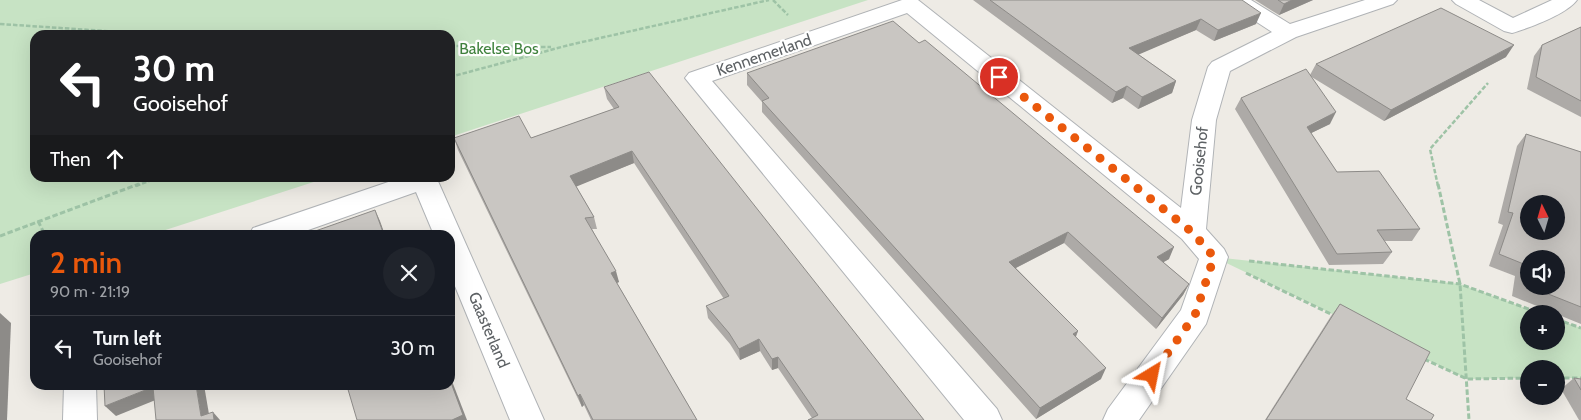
<!DOCTYPE html>
<html lang="en">
<head>
<meta charset="utf-8">
<style>
  :root { --surface:#171b24; --page:#20242c; --text:#f1f3f6; --muted:#9ea1a6; --line:#363941; --accent:#ea580c }
  body { margin:0; font-family:Cabin,sans-serif; background:var(--page); color:var(--text); height:100vh; display:flex; flex-direction:column; font-size:19px; white-space:nowrap }
  * { box-sizing:border-box; margin:0 }
  p { font-size:16px; color:var(--muted) }
  .icon { flex:none; width:28px; height:28px; fill:none; stroke:currentColor; stroke-width:2; stroke-linecap:round; stroke-linejoin:round }
  .map { position:relative; flex:1; overflow:hidden }
  .details { position:absolute; left:30px; top:230px; width:425px; height:160px; display:flex; flex-direction:column; background:var(--surface); border-radius:15px; box-shadow:0 5px 20px #0002 }
  .details>* { flex:none }
  .guide { position:absolute; left:30px; top:30px; width:425px; height:152px; border-radius:15px; box-shadow:0 5px 20px #0002; background:#202124; color:#fff; overflow:hidden }
  .needle { width:32px; rotate:355deg }
  .controls { position:absolute; left:1520px; top:195px; display:grid; gap:10px }
  .controls a { display:grid; place-items:center; width:45px; height:45px; border-radius:50%; background:var(--surface); box-shadow:0 5px 20px #0002; font-size:25px }
  .pin { position:absolute; display:grid; place-items:center; width:42px; height:42px; color:#fff; margin:-21px; border:2px solid #fff; border-radius:50%; box-shadow:0 1px 5px #0007 }
  .me { position:absolute; width:55px; margin:-28px; rotate:35deg; stroke-linejoin:round; filter:drop-shadow(0 0 4px #0008) }
  .turn { display:flex; align-items:center; gap:18px; height:105px; padding:0 20px; font-size:22px }
  .turn .icon { width:65px; height:65px; stroke-width:2.5 }
  .turn b { display:block; font-size:35px; line-height:42px }
  .then { display:flex; align-items:center; height:48px; padding:0 20px; background:#0003; gap:10px; font-size:19px }
  .round { display:grid; place-items:center; flex:none; width:52px; height:52px; border-radius:26px; background:var(--page) }
  .head { display:flex; align-items:center; justify-content:space-between; height:85px; padding:0 20px }
  h1 { font-size:30px; font-weight:600; line-height:38px; color:var(--accent) }
  ul { padding:0; list-style:none }
  li { display:flex; align-items:center; gap:15px; height:65px; padding:0 20px; border-top:1px solid var(--line) }
  li div { flex:1 }
  li b { display:block; font-size:19px }
  li em { font-style:normal }
  .map>svg:first-child { display:block }
</style>
</head>
<body>
<div class="map">
<svg width="1581" height="420" viewBox="0 0 1581 420">
  <rect width="100%" height="100%" fill="#eeebe5"/>
  <g fill="#c7e3c4">
    <polygon points="0,0 868,0 450,137 450,35 35,35 35,178 326,178 150,235 35,235 35,273 0,284"/>
    <polygon points="1214,257 1460,284 1542,314 1529,314 1529,341 1556,341 1556,319 1581,328 1581,378 1556,378 1556,369 1529,369 1529,378 1467,379"/>
  </g>
  <g fill="none" stroke-linecap="round" stroke-linejoin="round">
    <g stroke="#b0b3b6" stroke-width="2">
      <g id="minor">
        <polygon points="902,0 918,0 1181,208 1192,120 1208,67 1212,62 1272,32 1229,4 1225,0 1251,0 1290,24 1365,0 1397,0 1393,4 1296,37 1230,71 1216,120 1206,229 1224,249 1228,257 1206,324 1139,420 1103,420 1108,409 1181,310 1199,259 1182,239 907,13 712,81 997,409 1002,420 964,420 685,78 689,73"/>
        <path d="M1452,0H1479L1513,18L1552,0H1577C1567,14 1529,28 1512,33L1504,31L1456,4Z"/>
        <polygon points="400,178 437,179 544,420 510,420 450,274 450,235 434,235 416,192 294,235 249,235 253,228"/>
        <polygon points="64,385 96,385 97,420 63,420"/>
      </g>
    </g>
    <g stroke="#9ec3a6" stroke-width="2.5" stroke-dasharray="4.5 2" stroke-linecap="butt">
      <polyline points="773,0 788,15"/>
      <polyline points="0,24 166,35"/>
      <polyline points="450,46 551,47"/>
      <polyline points="450,77 569,45 769,0"/>
      <polyline points="136,186 157,178"/>
      <polyline points="1438,186 1430,149 1488,83"/>
    </g>
    <g stroke="#9ec3a6" stroke-width="3" stroke-dasharray="5.5 2.5" stroke-linecap="butt">
      <polyline points="1438,184 1460,284 1469,420"/>
      <polyline points="38,221 45,235"/>
      <polyline points="0,236 139,184"/>
      <polyline points="1249,261 1460,284 1542,314"/>
      <polyline points="1246,273 1335,316"/>
      <polyline points="1556,319 1581,328"/>
      <polyline points="1424,359 1467,379 1529,378"/>
      <polyline points="1556,378 1581,378"/>
    </g>
    <use href="#minor" fill="#fff" fill-rule="evenodd"/>
  </g>
  <g fill="#adaaa7">
    <polygon points="973,0 1242,0 1256,24 1214,41 1196,30 1138,54 1176,81 1172,93 1138,109 1123,98 1112,103"/>
    <polygon points="1255,0 1313,0 1279,15"/>
    <polygon points="1581,27 1581,117 1527,89 1534,56 1542,45"/>
    <polygon points="1506,57 1384,121 1310,76 1330,124 1311,133 1337,172 1420,229 1412,241 1384,241 1392,252 1383,264 1329,265 1235,109 1241,98 1310,75 1316,64"/>
    <polygon points="747,73 1169,259 1163,262 1189,284 1183,295 1156,329 1064,243 1016,268 1078,331 1076,337 1101,379 1036,419 762,112 762,102 747,85"/>
    <polygon points="604,87 924,420 812,418 778,368 772,370 760,351 740,360 730,344 708,318 706,306 724,299 634,163 576,186 594,217 597,229 592,229 619,282 617,283 697,420 591,420 584,405 582,407 458,150 454,138 531,138 614,109 607,99"/>
    <polygon points="1526,134 1581,152 1581,324 1512,296 1515,276 1489,266 1503,225 1498,223 1517,146"/>
    <polygon points="1340,304 1406,399 1431,420 1265,420 1331,316"/>
    <polygon points="1574,378 1581,379 1581,420 1579,420 1561,389"/>
  </g>
  <g fill="#8d8b88">
    <polygon points="1292,0 1313,0 1279,15 1284,4"/>
    <polygon points="1261,13 1256,24 1214,41 1218,30"/>
    <polygon points="1201,19 1196,30 1126,60 1129,48"/>
    <polygon points="1514,45 1506,57 1384,121 1391,110"/>
    <polygon points="1176,81 1172,93 1138,109 1142,97"/>
    <polygon points="1127,86 1123,98 1112,103 1116,92"/>
    <polygon points="1336,112 1330,124 1301,138 1307,127"/>
    <polygon points="632,151 634,163 573,188 570,176"/>
    <polygon points="375,210 380,221 385,235 384,235"/>
    <polygon points="1068,232 1064,243 1006,273 1009,262"/>
    <polygon points="1174,247 1169,259 1152,269 1157,257"/>
    <polygon points="616,271 619,282 614,284 611,273"/>
    <polygon points="1189,284 1183,295 1156,329 1162,318"/>
    <polygon points="0,313 11,323 7,420 0,420"/>
    <polygon points="1078,331 1073,342 1073,334"/>
    <polygon points="759,339 760,351 740,360 739,349"/>
    <polygon points="778,357 778,368 772,370 772,359"/>
    <polygon points="1106,368 1101,379 1036,419 1040,408"/>
    <polygon points="450,376 467,420 452,420"/>
    <polygon points="196,385 204,385 210,420 201,416"/>
    <polygon points="153,387 163,397 116,416 105,406"/>
    <polygon points="580,394 584,405 582,407 578,396"/>
    <polygon points="213,412 220,420 214,420"/>
  </g>
  <g fill="#c9c6c2" stroke="#8d8b88" fill-rule="evenodd">
    <polygon points="990,0 1242,0 1261,13 1218,30 1201,19 1129,48 1176,81 1142,97 1127,86 1116,92"/>
    <polygon points="1278,0 1292,0 1284,4"/>
    <polygon points="1441,8 1514,45 1391,110 1316,64"/>
    <polygon points="893,21 919,43 925,40 1174,247 1157,257 1189,284 1162,318 1068,232 1009,262 1078,331 1073,334 1106,368 1040,408 762,101 769,98 747,73"/>
    <polygon points="1581,27 1581,101 1536,77 1542,45"/>
    <polygon points="1306,69 1336,112 1307,127 1337,172 1379,171 1420,229 1377,230 1392,252 1337,254 1241,98"/>
    <polygon points="649,72 924,420 808,420 818,415 778,357 772,359 759,339 739,349 729,333 706,306 729,296 632,151 570,176 594,217 585,218 616,271 611,273 697,420 593,420 580,394 578,396 454,138 519,116 531,138 619,107 604,87"/>
    <path d="M1526,134L1581,152V307L1523,284L1526,265L1499,254L1513,213L1508,212ZM1529,204H1556V231H1529ZM1529,259H1556V286H1529Z"/>
    <polygon points="375,210 384,235 304,235"/>
    <polygon points="1340,304 1430,352 1406,399 1434,415 1431,420 1266,420"/>
    <polygon points="1574,378 1581,379 1581,390"/>
    <polygon points="450,380 463,415 452,420 357,420 347,386 349,385 450,385"/>
    <polygon points="104,385 196,385 201,416 213,412 214,420 156,420 153,387 105,406"/>
  </g>
  <g fill="none" stroke-linecap="round" stroke-linejoin="round">
    <polyline stroke="#ea580c" stroke-width="9" stroke-dasharray="0 16.2" points="999,77 1192,232 1214,257 1195,315 1152,375"/>
  </g>
  <g text-anchor="middle" dominant-baseline="central" stroke-width="4.5" stroke-linejoin="round" paint-order="stroke">
    <g font-size="16" fill="#40823e" stroke="#fff">
      <text x="499" y="48">Bakelse Bos</text>
    </g>
    <g font-size="16" fill="#5d6164" stroke="#fff">
      <text transform="translate(764 55) rotate(-19)">Kennemerland</text>
      <text transform="translate(1199 161) rotate(-84)">Gooisehof</text>
      <text transform="translate(489 330) rotate(67)">Gaasterland</text>
    </g>
  </g>
</svg>
<div class="controls">
<a><svg class="needle" viewBox="-14 -14 28 28"><path d="M0-13l5 13h-10z" fill="#e53935"/><path d="M0 13l5-13h-10z" fill="#9ea1a6"/></svg></a>
<a><svg class="icon" aria-label="sound" viewBox="0 0 24 24"><path d="M4 9h4l5-4v14l-5-4H4zM17 9q2 3 0 6"/></svg></a>
<a>+</a>
<a>−</a>
</div>
<div class="pin" style="left:999px;top:77px;background:#d93025"><svg class="icon" aria-label="arrive" viewBox="0 0 24 24"><path d="M6 21V4h12l-3 4 3 4H6"/></svg></div>
<svg class="me" style="left:1152px;top:375px" viewBox="-20 -20 40 40"><path d="M0-17L14 15 0 8-14 15z" fill="#ea580c" stroke="#fff" stroke-width="4"/></svg>
<div class="guide">
<div class="turn"><svg class="icon" aria-label="left" viewBox="0 0 24 24"><path d="M17 20v-9H6M10 6l-5 5 5 5"/></svg><div><b>30 m</b>Gooisehof</div></div>
<div class="then">Then<svg class="icon" aria-label="ahead" viewBox="0 0 24 24"><path d="M12 20V5M6 11l6-6 6 6"/></svg></div>
</div>
<section class="details">
<div class="head"><div><h1>2 min</h1><p>90 m · 21:19</p></div><a class="round"><svg class="icon" aria-label="close" viewBox="0 0 24 24"><path d="M6 6l12 12M18 6L6 18"/></svg></a></div>
<ul>
<li><svg class="icon" aria-label="left" viewBox="0 0 24 24"><path d="M17 20v-9H6M10 6l-5 5 5 5"/></svg><div><b>Turn left</b><p>Gooisehof</p></div><em>30 m</em></li>
</ul>
</section>
</div>
</body>
</html>
